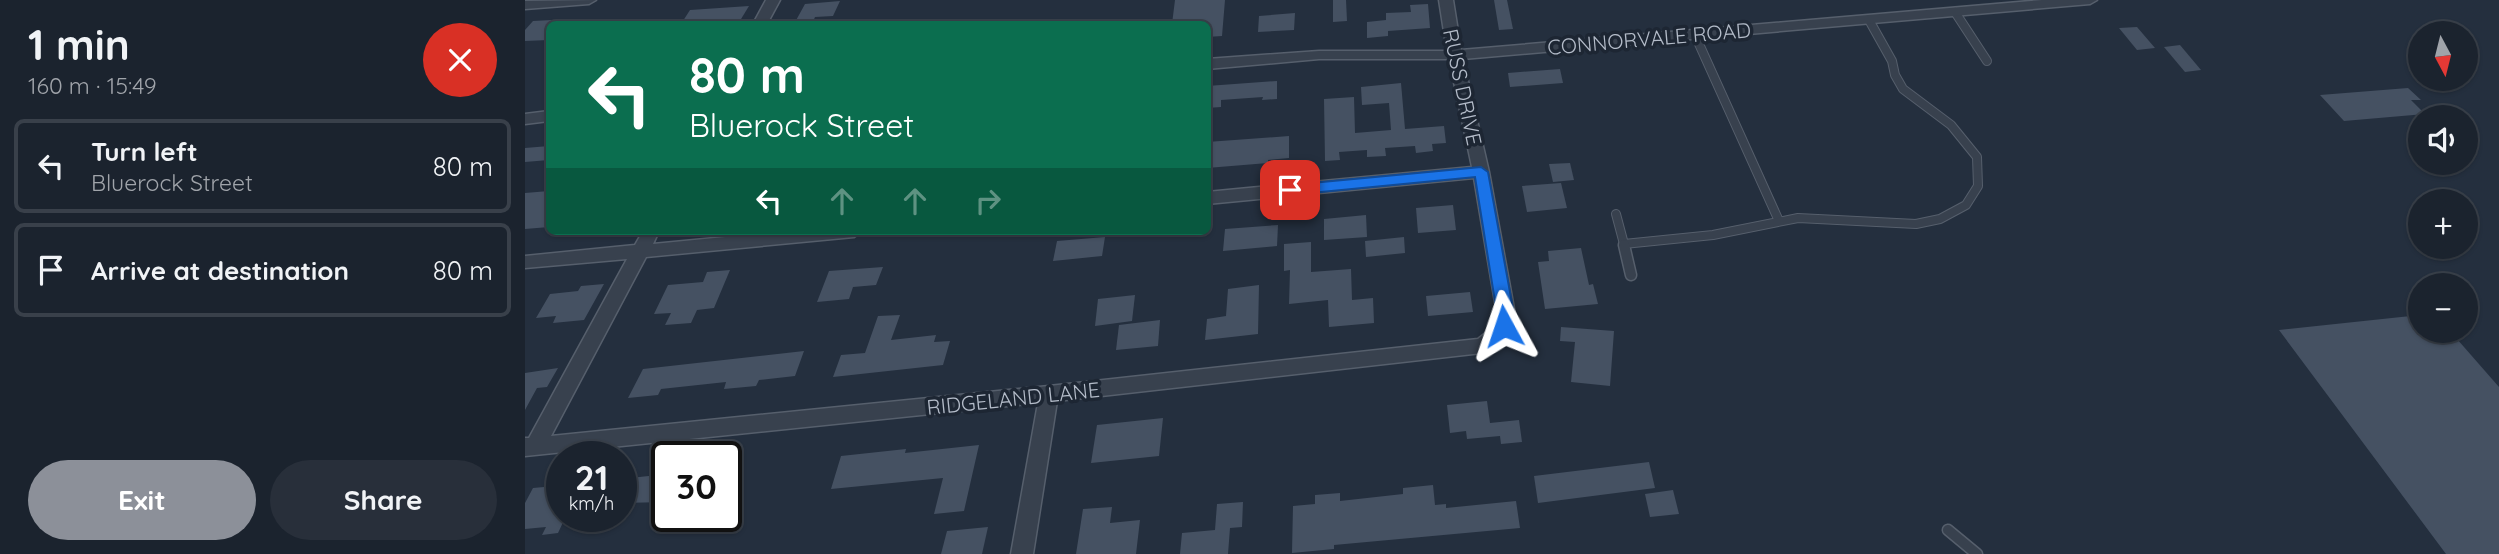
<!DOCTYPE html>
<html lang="en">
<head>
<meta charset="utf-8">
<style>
  :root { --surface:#1b232e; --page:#282f3a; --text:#f1f3f6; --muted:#a0a4aa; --line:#39404a; --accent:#8c9099 }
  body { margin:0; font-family:Quicksand,sans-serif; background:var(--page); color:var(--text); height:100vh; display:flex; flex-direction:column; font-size:26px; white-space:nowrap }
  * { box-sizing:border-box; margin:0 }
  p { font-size:23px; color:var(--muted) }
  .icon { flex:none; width:38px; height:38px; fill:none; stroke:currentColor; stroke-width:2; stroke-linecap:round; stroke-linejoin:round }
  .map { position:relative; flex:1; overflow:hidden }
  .panel { display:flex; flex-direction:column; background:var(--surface); width:525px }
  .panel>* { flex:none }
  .hud { position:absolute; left:21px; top:21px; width:665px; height:214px; border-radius:10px; box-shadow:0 2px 5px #0004,0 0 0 2px var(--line); background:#0b6e4f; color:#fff; overflow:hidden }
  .needle { width:46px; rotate:173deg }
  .controls { position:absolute; left:1883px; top:21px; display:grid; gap:14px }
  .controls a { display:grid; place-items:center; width:70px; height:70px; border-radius:50%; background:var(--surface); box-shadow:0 2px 5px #0004,0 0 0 2px var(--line); font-size:35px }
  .speed { position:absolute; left:21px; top:441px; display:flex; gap:14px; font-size:35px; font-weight:700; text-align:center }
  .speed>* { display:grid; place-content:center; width:91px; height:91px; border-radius:50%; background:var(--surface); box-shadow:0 2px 5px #0004,0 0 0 2px var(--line); line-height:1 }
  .speed small { font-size:18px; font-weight:400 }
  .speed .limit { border:4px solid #111; border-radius:10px; background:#fff; color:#111 }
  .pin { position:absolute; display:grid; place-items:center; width:60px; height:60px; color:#fff; margin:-30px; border-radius:14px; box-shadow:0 4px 10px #0006 }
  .me { position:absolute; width:77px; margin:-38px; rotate:355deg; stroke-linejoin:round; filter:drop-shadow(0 0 5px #0008) }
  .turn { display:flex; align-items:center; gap:24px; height:147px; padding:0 28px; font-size:32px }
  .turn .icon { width:91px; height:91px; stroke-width:2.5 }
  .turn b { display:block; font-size:49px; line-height:60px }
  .lanes { display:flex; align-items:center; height:66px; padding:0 28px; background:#0003; justify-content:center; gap:35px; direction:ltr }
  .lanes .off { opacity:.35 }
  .round { display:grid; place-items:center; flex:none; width:74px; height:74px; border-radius:37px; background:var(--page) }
  .head { display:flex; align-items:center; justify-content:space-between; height:119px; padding:0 28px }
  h1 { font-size:42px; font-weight:800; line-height:52px }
  .action { display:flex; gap:14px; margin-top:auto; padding:14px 28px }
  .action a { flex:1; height:80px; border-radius:42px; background:var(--accent); color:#fff; font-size:28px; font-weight:800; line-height:80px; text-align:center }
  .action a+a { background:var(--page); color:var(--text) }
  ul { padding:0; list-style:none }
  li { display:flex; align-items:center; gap:21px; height:94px; margin:0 14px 10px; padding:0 14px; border:4px solid var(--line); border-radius:10px }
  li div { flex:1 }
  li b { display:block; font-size:26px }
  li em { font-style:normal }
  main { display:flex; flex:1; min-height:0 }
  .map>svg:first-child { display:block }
</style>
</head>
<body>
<main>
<section class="panel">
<div class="head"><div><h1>1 min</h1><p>160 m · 15:49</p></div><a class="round" style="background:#d93025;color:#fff"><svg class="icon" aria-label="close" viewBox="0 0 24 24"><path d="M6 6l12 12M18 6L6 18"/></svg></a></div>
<ul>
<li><svg class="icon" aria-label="left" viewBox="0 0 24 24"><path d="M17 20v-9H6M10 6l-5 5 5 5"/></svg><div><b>Turn left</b><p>Bluerock Street</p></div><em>80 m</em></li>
<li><svg class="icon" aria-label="arrive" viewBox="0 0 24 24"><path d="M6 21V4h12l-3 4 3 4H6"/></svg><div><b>Arrive at destination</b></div><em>80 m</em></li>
</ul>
<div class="action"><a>Exit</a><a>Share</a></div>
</section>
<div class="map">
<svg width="1974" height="554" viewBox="0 0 1974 554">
  <rect width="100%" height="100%" fill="#242f3e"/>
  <g fill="#455162">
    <polygon points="650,0 700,0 697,36 682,37 682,24 647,24"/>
    <polygon points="808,0 821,0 822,21 808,22"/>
    <polygon points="969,0 982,0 988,29 974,30"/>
    <polygon points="315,1 308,16 290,17 287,24 269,24 280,4"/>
    <polygon points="903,4 905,28 863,31 863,36 842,38 842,22 861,20 861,13 886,12 885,5"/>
    <polygon points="224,6 213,24 156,24 165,10"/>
    <polygon points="770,13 769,30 733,32 734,16"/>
    <polygon points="27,20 23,24 24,40 0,41 0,30 8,21"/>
    <polygon points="1612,27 1630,48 1612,50 1594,28"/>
    <polygon points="1655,45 1676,70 1660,72 1639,47"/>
    <polygon points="1035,69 1038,83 985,87 983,73"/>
    <polygon points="752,81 752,99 737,100 738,97 696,100 696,107 682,108 682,86"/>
    <polygon points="876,83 880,129 919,126 921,143 907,144 908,151 891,153 890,146 860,148 861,156 842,157 842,150 814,152 815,160 800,161 799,99 829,97 830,133 866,130 864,103 837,105 836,87"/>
    <polygon points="1883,88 1896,100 1886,100 1900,114 1819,121 1795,95"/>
    <polygon points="764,136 764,158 743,160 743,163 682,168 682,142"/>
    <polygon points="24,146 24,160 0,162 0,148"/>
    <polygon points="1045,163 1049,180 1028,182 1024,164"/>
    <polygon points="1036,183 1042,208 1002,212 997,186"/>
    <polygon points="24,191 24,227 0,229 0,193"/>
    <polygon points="928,205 931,230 893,233 891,208"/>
    <polygon points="841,215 842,237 799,240 799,219"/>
    <polygon points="753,225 752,246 698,251 700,229"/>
    <polygon points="580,237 577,256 528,261 532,241"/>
    <polygon points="879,237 880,253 841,257 840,241"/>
    <polygon points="786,242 786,272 826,269 827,300 848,298 849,323 804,327 803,300 764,304 765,270 759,271 759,244"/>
    <polygon points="1056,248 1064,285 1068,284 1073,304 1020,309 1013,262 1024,261 1023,251"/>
    <polygon points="358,267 351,285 328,287 324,299 292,302 304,271"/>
    <polygon points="205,270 189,308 172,310 166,323 140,325 146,313 129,314 143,285 178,282 182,272"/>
    <polygon points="79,284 59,320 28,323 31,316 11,318 25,294 53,291 56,286"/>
    <polygon points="734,285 733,334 680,340 682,319 701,316 703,289"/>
    <polygon points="945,292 948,312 903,316 901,296"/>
    <polygon points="610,295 607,321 570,326 573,299"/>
    <polygon points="375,315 366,340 411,335 409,342 425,341 418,365 308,377 316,355 340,353 353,316"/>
    <polygon points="1895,315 1895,331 1925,331 1974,387 1974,554 1921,554 1754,330"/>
    <polygon points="635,320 633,346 591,350 594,325"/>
    <polygon points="1036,327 1089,331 1085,386 1046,382 1050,342 1035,341"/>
    <polygon points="279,351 270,376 234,380 231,386 199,389 201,382 136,389 133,395 103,398 118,369"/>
    <polygon points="33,368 22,387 12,388 0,410 0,373"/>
    <polygon points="962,401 965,423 994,420 997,442 976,444 975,436 942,439 941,431 925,433 922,405"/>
    <polygon points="638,418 634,456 566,463 572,425"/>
    <polygon points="454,445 439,511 409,514 418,478 306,489 316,456 381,449 380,453"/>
    <polygon points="1124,462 1130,488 1013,503 1009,476"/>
    <polygon points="142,474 142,502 96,503 96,479"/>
    <polygon points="908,485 910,505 921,504 921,508 991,501 995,528 809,545 809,549 767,553 768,506 790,504 790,495 815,493 815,501 878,494 878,488"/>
    <polygon points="30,486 26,493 37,492 37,516 41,516 33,533 17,535 21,527 0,529 0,503 8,488"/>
    <polygon points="1148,490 1154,514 1125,517 1120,494"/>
    <polygon points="718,502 717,527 705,528 703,554 655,554 657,533 690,530 692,504"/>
    <polygon points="587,507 585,523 615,520 611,554 551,554 558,509"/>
    <polygon points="463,527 457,554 416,554 422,531"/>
  </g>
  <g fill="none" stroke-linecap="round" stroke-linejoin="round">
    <g stroke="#565f6c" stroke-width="10">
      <g id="lane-far1">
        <polyline points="1430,12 1462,61"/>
        <polyline points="1170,35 1254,221"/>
        <polyline points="1091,214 1099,244"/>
        <polyline points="1100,247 1099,244 1188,235 1273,218 1391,224 1415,219 1441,205 1453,186 1452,157 1426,125 1378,89 1370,75 1367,61 1344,20"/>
      </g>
    </g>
    <g stroke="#565f6c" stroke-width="13">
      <g id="lane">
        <polyline points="1099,245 1106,275"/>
        <polyline points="1423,530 1452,554"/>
      </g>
    </g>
    <g stroke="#565f6c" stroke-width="3">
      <g id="street">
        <polygon points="71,0 64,4 0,9 0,1"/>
        <polygon points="241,0 255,0 242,24 228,24"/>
        <polygon points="914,0 928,0 936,50 1517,0 1572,0 1565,4 938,59 964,172 990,314 980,338 957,353 532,401 508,554 486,554 513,403 0,456 0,438 4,438 102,259 0,268 0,256 110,245 118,231 134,231 128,244 263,231 337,231 329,237 121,257 26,436 524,386 953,339 967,328 972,314 949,178 682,204 682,192 947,167 924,59 794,59 682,69 682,59 794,51 922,51"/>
        <polygon points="24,111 24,121 0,124 0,114"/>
      </g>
    </g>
    <use href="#lane-far1" stroke="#38414e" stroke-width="8"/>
    <use href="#lane" stroke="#38414e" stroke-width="10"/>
    <use href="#street" fill="#38414e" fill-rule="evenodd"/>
  </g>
  <polygon fill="#1a73e8" stroke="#114b97" stroke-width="2" points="956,167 963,172 989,314 985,330 974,330 972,314 950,177 765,195 757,190 765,185"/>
  <g text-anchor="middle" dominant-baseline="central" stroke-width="7" stroke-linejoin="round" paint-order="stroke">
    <g font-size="21" fill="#b4bcc9" stroke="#1d2633">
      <text transform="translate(1124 38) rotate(-5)">CONNORVALE ROAD</text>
      <text transform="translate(938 87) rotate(78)">RUSS DRIVE</text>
      <text transform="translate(488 398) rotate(-6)">RIDGELAND LANE</text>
    </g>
  </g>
</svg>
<div class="controls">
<a><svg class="needle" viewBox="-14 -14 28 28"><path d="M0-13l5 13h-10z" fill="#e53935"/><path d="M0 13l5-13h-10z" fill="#a0a4aa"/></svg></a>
<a><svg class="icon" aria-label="sound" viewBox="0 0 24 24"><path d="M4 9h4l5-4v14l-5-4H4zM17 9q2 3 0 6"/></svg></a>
<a>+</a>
<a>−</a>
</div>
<div class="speed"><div>21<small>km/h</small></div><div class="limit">30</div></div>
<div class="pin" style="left:765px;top:190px;background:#d93025"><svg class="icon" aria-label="arrive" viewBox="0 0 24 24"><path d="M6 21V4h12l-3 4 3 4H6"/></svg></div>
<svg class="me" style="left:979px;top:326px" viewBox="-20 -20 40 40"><path d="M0-17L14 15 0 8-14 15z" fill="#1a73e8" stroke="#fff" stroke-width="4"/></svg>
<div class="hud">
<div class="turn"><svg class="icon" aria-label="left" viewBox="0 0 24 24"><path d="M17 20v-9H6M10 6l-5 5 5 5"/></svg><div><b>80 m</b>Bluerock Street</div></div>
<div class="lanes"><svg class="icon" aria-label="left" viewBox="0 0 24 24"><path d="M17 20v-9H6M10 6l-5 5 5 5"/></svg><svg class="icon off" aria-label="ahead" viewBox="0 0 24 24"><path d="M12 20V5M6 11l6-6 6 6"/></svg><svg class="icon off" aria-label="ahead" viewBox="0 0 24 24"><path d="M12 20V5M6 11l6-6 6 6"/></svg><svg class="icon off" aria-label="right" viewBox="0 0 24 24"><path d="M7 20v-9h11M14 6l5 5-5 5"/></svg></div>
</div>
</div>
</main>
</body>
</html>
